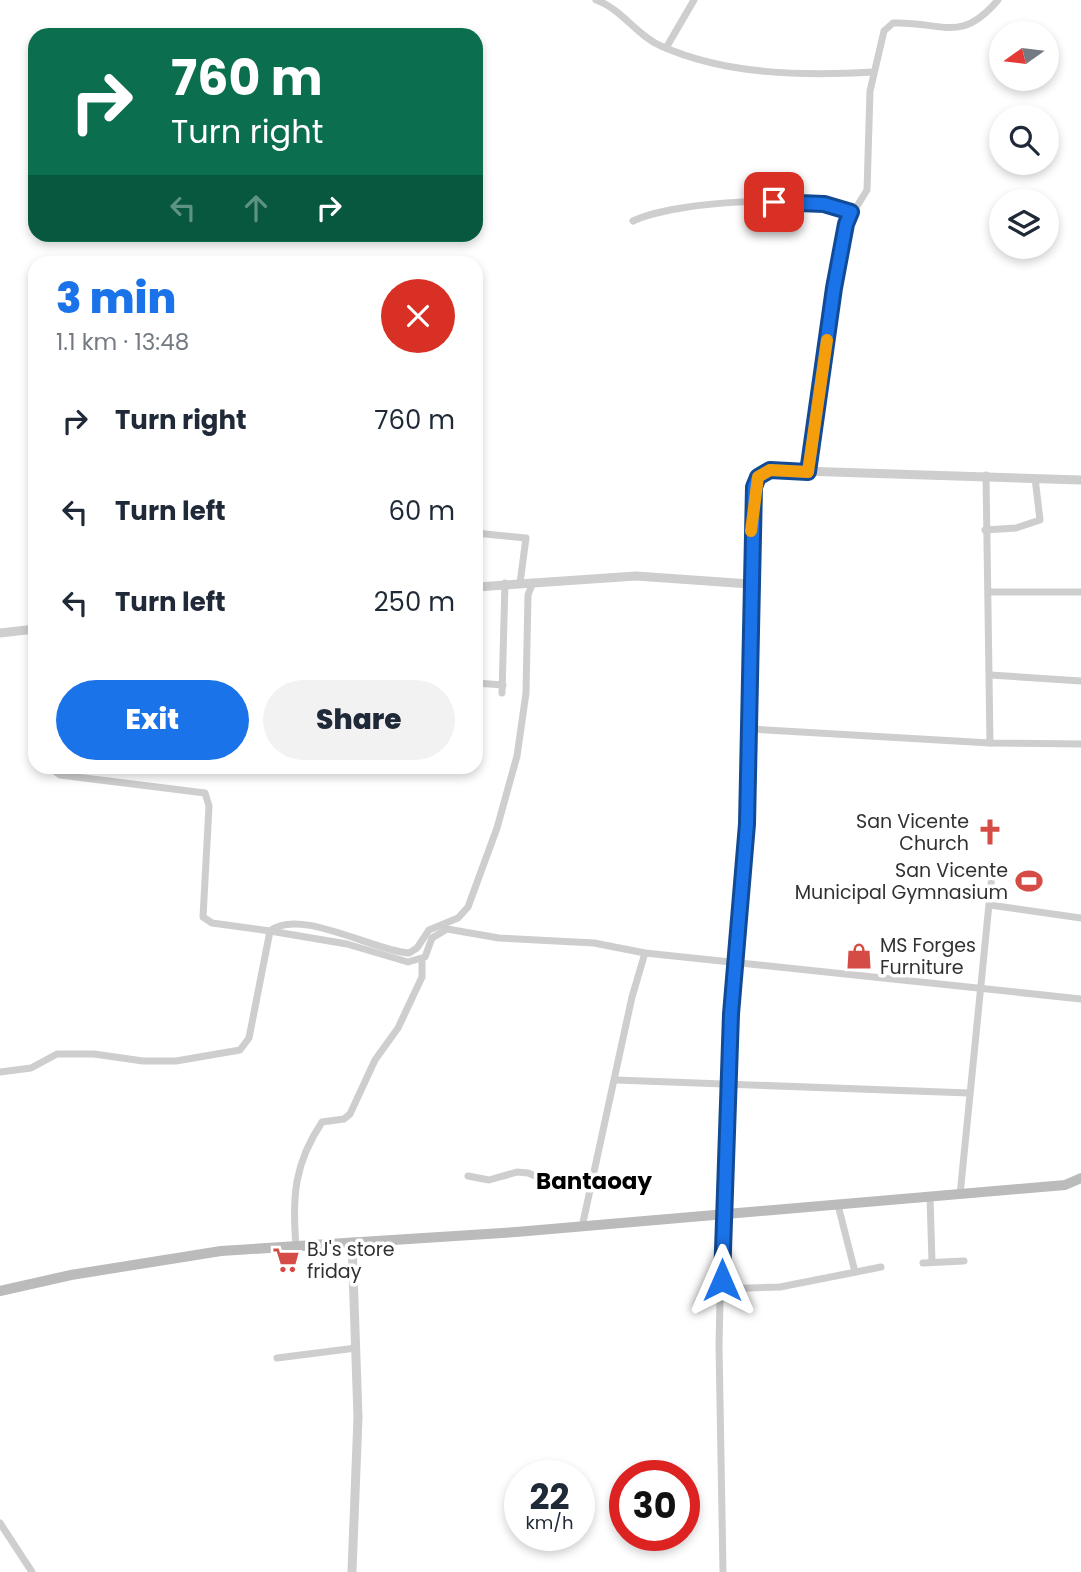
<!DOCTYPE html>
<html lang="en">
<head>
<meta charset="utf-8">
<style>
  :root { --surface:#fff; --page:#f2f2f3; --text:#1f2937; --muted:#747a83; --accent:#1a73e8 }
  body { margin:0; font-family:Poppins,sans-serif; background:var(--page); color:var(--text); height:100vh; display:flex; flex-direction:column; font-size:26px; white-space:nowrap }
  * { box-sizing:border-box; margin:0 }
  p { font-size:23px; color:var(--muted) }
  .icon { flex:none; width:38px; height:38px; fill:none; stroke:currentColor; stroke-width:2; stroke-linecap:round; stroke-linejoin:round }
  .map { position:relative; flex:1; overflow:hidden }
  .panel { position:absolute; left:28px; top:256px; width:455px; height:518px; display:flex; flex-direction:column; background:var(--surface); border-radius:21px; box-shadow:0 4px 10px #0003 }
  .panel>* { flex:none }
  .banner { position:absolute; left:28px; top:28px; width:455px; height:214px; border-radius:21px; box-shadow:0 4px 10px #0003; background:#0b6e4f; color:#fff; overflow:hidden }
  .needle { width:46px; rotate:256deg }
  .buttons { position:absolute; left:989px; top:21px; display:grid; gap:14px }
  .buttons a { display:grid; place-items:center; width:70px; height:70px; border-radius:50%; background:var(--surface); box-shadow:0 4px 10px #0003; font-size:35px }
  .speed { position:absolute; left:504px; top:1460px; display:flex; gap:14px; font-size:35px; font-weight:700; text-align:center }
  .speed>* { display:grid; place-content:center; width:91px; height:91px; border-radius:50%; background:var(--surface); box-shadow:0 4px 10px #0003; line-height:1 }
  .speed small { font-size:18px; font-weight:400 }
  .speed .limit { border:10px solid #d22; background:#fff; color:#111 }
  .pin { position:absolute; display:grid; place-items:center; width:60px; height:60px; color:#fff; margin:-30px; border-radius:14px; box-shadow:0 4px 10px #0006 }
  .me { position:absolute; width:77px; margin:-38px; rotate:0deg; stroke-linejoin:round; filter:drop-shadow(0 0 5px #0008) }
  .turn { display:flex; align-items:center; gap:24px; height:147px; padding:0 28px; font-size:32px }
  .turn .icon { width:91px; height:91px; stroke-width:2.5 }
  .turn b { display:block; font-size:49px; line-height:60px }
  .lanes { display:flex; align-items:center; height:66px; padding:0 28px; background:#0003; justify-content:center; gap:35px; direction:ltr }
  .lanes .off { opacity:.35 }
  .round { display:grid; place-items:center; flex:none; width:74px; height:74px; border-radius:37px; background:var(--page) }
  .summary { display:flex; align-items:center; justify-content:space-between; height:119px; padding:0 28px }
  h1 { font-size:42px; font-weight:800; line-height:52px; color:var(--accent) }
  .action { display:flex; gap:14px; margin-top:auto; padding:14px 28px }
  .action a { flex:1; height:80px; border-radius:42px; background:var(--accent); color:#fff; font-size:28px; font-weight:800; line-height:80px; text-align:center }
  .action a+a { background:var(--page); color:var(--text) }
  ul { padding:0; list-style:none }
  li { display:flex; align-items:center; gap:21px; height:91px; padding:0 28px }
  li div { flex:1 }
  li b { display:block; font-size:26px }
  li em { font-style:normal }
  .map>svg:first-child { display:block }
</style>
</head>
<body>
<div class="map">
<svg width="1081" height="1572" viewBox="0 0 1081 1572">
  <rect width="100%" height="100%" fill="#fff"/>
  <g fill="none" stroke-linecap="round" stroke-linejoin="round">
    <g stroke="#cecece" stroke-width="7">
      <path d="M596,0C622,9 636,35 661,46C726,75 803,76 873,72"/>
      <polyline points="666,48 694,0"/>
      <path d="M633,221C674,201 811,193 851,212"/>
      <path d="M808,472L846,224L867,190L870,91L884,31L893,23C942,21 960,45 998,0"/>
      <polyline points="986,475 990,743"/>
      <polyline points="985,530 1016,528 1040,520 1035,478"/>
      <polyline points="476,533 526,538 520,583"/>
      <polyline points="990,592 1081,592"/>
      <polyline points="990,675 1081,681"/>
      <polyline points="476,683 503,685"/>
      <polyline points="502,693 505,583"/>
      <polyline points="750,729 990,743 1081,744"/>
      <polyline points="990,905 1081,918"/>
      <polyline points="270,931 347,944 408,962 425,957 432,938 447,929 499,938 594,943 645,953 1081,999"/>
      <path d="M270,931C299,907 374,951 409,953L417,948L429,930L458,918L468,907L497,828L517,756L526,693L528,595L533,582"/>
      <polyline points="0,1072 31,1068 57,1054 94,1054 143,1061 176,1061 240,1050 249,1038 270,931 212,923 203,917 209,806 205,793 60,775 48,766"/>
      <polyline points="616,1080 969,1093"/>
      <polyline points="468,1176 489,1180 517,1172 528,1173 555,1184 590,1188"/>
      <polyline points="960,1195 993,864"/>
      <polyline points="930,1197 932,1262"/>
      <polyline points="838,1205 855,1272"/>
      <polyline points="722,1214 719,1345 723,1572"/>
      <polyline points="582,1227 632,997 645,953"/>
      <path d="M296,1246C292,1197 294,1164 322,1122L344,1119L350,1114L375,1060L398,1028L422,977V960"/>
      <polyline points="923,1263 964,1261"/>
      <polyline points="721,1289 780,1287 881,1267"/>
      <polyline points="277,1358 356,1348"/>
      <polyline points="0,1523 32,1572"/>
    </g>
    <g stroke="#cecece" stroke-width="9">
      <polyline points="476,587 636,576 750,584"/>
      <polyline points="0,633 35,629"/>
      <polyline points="722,1214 731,1014 747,824 752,516 758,477 770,470 1081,480"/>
      <polyline points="352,1242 358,1417 352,1572"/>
    </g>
    <polyline stroke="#bbb" stroke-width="10" points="0,1291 71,1275 221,1251 516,1232 1065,1185 1081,1178"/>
  </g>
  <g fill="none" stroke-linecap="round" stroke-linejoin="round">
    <g stroke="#114b97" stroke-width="18">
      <polyline id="route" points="722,1280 731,1014 747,824 754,487 758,477 770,470 808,472 834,288 846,224 851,212 824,204 774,202"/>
    </g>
    <use href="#route" stroke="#1a73e8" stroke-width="12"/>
    <polyline stroke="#f59e0b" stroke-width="12" points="751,531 758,477 770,470 808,472 827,340"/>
  </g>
  <defs>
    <g id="church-bare" transform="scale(2.1)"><path d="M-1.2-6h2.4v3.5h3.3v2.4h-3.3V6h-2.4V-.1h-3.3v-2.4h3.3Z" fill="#d54b46" stroke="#fff" stroke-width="2.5" paint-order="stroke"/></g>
    <g id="stadium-bare" transform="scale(2.1)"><path d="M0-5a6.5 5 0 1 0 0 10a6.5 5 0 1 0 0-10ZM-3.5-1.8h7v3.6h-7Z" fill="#d54b46" stroke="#fff" stroke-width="2.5" paint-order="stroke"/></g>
    <g id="shop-bare" transform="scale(2.1)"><path d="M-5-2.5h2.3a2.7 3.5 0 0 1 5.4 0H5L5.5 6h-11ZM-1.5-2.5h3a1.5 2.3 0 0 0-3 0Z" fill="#d54b46" stroke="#fff" stroke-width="2.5" paint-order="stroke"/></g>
    <g id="supermarket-bare" transform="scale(2.1)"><path d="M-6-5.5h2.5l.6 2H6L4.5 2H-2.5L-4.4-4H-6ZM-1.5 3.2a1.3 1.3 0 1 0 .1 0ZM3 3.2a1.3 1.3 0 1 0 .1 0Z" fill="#d54b46" stroke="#fff" stroke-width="2.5" paint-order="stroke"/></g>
  </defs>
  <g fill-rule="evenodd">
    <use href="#church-bare" x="990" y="832"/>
    <use href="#stadium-bare" x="1029" y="881"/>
    <use href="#shop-bare" x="859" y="956"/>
    <use href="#supermarket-bare" x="286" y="1260"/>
  </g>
  <g text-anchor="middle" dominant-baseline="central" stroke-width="7" stroke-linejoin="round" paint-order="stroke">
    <g font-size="19" fill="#313131" stroke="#fff" text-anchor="end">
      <text x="969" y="821">San Vicente<tspan x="969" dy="22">Church</tspan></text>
      <text x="1008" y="870">San Vicente<tspan x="1008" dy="22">Municipal Gymnasium</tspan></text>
      <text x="880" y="945" text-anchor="start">MS Forges<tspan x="880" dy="22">Furniture</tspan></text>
      <text x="307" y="1249" text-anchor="start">BJ's store<tspan x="307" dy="22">friday</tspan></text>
    </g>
    <g font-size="23" font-weight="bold" fill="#000" stroke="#fff">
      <text x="594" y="1181">Bantaoay</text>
    </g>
  </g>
</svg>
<div class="buttons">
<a><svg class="needle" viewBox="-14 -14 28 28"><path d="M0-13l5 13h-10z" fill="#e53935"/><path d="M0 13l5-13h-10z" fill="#747a83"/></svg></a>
<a><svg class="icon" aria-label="search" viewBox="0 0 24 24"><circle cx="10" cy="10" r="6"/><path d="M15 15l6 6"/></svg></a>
<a><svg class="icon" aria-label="layers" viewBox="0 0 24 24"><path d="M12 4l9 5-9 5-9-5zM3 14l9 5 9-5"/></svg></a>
</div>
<div class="speed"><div>22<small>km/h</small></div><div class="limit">30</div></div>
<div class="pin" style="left:774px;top:202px;background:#d93025"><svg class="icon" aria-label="arrive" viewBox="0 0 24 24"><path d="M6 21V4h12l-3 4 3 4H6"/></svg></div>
<svg class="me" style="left:722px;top:1280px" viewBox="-20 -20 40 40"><path d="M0-17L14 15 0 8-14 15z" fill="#1a73e8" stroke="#fff" stroke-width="4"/></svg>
<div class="banner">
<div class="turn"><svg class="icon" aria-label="right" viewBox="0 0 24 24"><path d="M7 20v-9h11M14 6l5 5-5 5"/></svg><div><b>760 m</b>Turn right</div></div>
<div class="lanes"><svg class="icon off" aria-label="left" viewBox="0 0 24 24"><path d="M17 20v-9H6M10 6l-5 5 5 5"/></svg><svg class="icon off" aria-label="ahead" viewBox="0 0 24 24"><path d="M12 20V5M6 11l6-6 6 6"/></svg><svg class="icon" aria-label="right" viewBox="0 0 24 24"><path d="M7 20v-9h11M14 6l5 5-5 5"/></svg></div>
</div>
<section class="panel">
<div class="summary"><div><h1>3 min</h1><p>1.1 km · 13:48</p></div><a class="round" style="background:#d93025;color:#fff"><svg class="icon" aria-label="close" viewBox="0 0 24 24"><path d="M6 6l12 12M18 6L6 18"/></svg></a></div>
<ul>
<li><svg class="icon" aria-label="right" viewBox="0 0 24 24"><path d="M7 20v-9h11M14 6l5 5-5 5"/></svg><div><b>Turn right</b></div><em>760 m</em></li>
<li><svg class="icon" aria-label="left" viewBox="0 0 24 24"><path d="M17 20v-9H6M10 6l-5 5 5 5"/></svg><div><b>Turn left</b></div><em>60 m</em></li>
<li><svg class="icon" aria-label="left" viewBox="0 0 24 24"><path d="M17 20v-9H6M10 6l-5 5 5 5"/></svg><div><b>Turn left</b></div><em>250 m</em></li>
</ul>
<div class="action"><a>Exit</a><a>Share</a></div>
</section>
</div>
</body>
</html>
